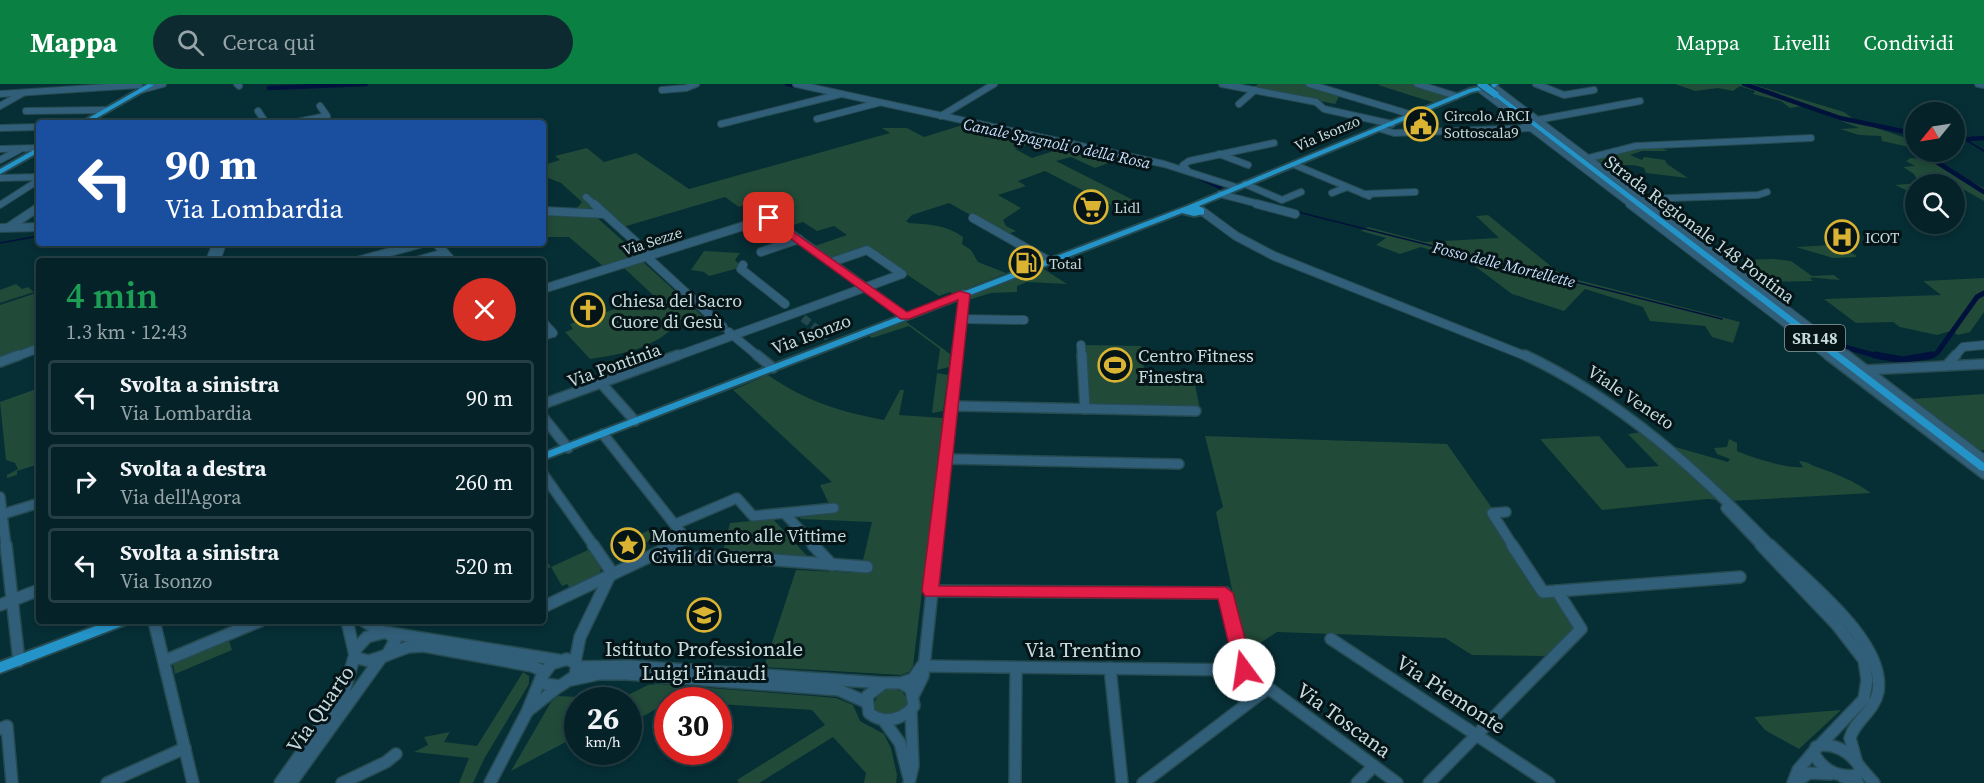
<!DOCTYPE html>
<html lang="it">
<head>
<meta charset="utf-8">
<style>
  :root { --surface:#042228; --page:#0d2a30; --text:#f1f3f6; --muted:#97a4a8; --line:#253f45; --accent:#0b8043 }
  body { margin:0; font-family:"Source Serif 4",serif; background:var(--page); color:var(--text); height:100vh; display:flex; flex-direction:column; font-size:22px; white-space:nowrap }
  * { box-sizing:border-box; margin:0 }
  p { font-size:20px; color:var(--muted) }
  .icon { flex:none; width:33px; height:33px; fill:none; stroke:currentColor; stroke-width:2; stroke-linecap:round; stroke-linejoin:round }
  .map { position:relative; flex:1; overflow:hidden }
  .drawer { position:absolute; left:36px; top:174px; width:510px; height:366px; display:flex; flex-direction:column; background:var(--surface); border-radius:6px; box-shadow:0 3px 9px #0003,0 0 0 2px var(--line) }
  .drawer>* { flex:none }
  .guide { position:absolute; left:36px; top:36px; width:510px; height:126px; border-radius:6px; box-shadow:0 3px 9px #0003,0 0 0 2px var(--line); background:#1a4fa0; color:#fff; overflow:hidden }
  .needle { width:39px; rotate:240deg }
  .controls { position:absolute; left:1905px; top:18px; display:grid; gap:12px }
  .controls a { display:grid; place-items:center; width:60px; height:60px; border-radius:50%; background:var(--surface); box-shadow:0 3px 9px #0003,0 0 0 2px var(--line); font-size:30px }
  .speed { position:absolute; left:564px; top:603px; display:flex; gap:12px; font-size:30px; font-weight:700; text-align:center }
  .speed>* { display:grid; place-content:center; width:78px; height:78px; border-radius:50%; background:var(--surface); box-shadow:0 3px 9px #0003,0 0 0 2px var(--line); line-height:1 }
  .speed small { font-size:15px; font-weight:400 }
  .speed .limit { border:9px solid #d22; background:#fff; color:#111 }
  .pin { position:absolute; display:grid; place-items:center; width:51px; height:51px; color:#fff; margin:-26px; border-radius:12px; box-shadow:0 3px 9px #0006 }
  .me { position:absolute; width:66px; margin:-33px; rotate:346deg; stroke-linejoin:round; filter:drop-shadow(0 0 4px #0008) }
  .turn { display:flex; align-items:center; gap:21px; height:126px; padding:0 30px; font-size:27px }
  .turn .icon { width:78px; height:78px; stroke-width:2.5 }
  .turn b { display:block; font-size:42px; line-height:51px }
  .round { display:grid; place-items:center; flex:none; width:63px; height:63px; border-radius:32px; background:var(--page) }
  .head { display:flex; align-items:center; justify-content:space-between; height:102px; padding:0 30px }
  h1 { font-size:36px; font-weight:600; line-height:45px; color:#1e9e55 }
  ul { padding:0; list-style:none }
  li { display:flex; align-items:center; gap:18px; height:75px; margin:0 12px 9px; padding:0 18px; border:3px solid var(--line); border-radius:6px }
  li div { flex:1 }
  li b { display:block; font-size:22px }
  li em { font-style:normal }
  header { display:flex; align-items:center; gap:36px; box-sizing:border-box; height:84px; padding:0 30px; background:var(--accent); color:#fff }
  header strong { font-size:28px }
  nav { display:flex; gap:33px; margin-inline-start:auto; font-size:21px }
  .search { width:420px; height:54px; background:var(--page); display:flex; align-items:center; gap:15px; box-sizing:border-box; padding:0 21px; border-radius:33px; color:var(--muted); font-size:22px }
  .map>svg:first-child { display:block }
</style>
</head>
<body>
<header>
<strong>Mappa</strong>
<div class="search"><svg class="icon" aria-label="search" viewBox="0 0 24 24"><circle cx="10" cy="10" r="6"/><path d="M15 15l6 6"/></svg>Cerca qui</div>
<nav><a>Mappa</a><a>Livelli</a><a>Condividi</a></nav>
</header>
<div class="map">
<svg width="1984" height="699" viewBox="0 0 1984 699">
  <rect width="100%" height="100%" fill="#062e35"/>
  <g fill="#214a38">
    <polygon points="1258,0 1306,0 1341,9 1335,20 1253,4"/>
    <polygon points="1381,0 1414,0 1451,12 1435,19 1378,1"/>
    <polygon points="1675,0 1752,0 1844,28 1856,37 1915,57 1909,63 1882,57 1881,52 1859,51 1840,45 1859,44 1803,22 1790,24 1781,17 1753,10 1755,7 1740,2 1733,7 1718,4 1695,7"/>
    <path d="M969,39L1044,55L1015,65L1032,74L1072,61L1125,73L1095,84L1071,73L1056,77L1141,120L1123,127L1045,87L1018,97L1026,102L998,111L1021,124L1003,136L1006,142L1016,147L1006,151L949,119L912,131L906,137L909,139C928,140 947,141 963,153L962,160L971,166L978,178L1006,189L953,210L950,208L939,212L867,164L832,175L815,162L847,151L834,142L817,147L803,138L787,143L767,129L783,123L769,113L739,123L725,113L623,143L600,123L575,126L582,118L561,99L543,92V81L560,76L555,72L587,64L604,78L636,69L689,105L890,49L882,44H907L924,53Z"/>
    <path d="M1657,62L1668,67H1642L1630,71L1642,76L1644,73L1665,76L1667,80L1688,94L1646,89L1644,84C1626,76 1613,88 1593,74L1607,73L1626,65Z"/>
    <polygon points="1911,74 1939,77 1955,89 1984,104 1984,117 1954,100 1916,100 1915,107 1910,108 1895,101 1919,99 1914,90 1903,83 1915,82 1906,77"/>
    <polygon points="543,128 594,131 640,172 604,183 569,153 543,153"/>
    <polygon points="1488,131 1563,192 1740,238 1733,259 1712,253 1705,242 1650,237 1643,223 1585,205 1564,227 1512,210 1472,180 1421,163 1400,170 1376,161 1386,154 1361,147 1368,143 1425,158 1499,154 1476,132"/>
    <polygon points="1831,161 1856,171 1856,173 1833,174 1796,163"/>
    <polygon points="704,167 740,169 735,176 740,181 739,184 709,192 704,188 691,186"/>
    <path d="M1773,175L1791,177L1812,192L1834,191L1840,196C1830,196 1816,193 1810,194L1813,197L1771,198L1742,179H1745L1742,176Z"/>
    <path d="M642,177L709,238L680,236C658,264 623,270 590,275L565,248L573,245L570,240L654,212L623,183Z"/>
    <polygon points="1042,184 1067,200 1027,198 1017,202 1017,208 991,209 968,216 972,211"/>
    <polygon points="1984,194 1984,228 1970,248 1958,251 1951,247 1937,251 1900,243 1893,238 1856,239 1824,215 1941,211 1923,197"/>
    <polygon points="16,200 22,205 28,203 34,208 0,219 0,206"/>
    <polygon points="39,208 39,261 0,275 0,221"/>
    <polygon points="905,237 950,270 949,283 937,286 940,265 909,242 872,254 869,252"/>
    <polygon points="1085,261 1141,262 1146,300 1195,301 1200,325 1089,323"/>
    <polygon points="937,289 948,291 943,327 932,329"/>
    <path d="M768,291C805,317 841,328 884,336L900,306H904L899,331L943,334L913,582L909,588L901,591L764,583L796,486L860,489L872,438L800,435L801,433L830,430V422L820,401L832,398L733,306Z"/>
    <polygon points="39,304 39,380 17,387 17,391 7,394 7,391 18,385 15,379 6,376 0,318"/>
    <polygon points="1984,310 1984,366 1975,366 1911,318 1912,315"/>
    <path d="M1642,348L1654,357L1728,378L1730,375L1717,370L1714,364L1727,363L1729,355L1737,359V367C1750,373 1788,385 1803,383L1799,377C1807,377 1810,381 1817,383C1837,390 1854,397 1871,409L1730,417L1708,415L1602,426L1540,355L1599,352L1627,384L1659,382L1628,350Z"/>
    <polygon points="1205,352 1447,360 1575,542 1572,549 1545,572 1472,571 1445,554 1277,548 1245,569 1216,428 1223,423"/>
    <polygon points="773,435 808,473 723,467 730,439"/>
    <polygon points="654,444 660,452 627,467 621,459"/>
    <polygon points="588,466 601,484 600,490 570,504 567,500 562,502 551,483 543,486 543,472 551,483"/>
    <polygon points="229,557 232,566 175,590 173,580"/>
    <polygon points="523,588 529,592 529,600 484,675 473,699 459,699 469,674 414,668 428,661 424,653 450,648 444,658 477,662"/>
    <polygon points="658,600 825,613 836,614 853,621 860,637 884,650 891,664 897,691 896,699 864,699 866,689 833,653 759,699 739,699 737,696 825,641 812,626 719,620 718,616 668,616 667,619 629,640 628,616 578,616 577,652 511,687 551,618 558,612 620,615 648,601"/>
    <polygon points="891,605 902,607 909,619 908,623 894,633 878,629 873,621 880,608"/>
    <polygon points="1841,626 1799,665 1765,646 1754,633"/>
  </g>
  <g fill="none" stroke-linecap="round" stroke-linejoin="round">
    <g stroke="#00123b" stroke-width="1.5">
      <polyline points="1966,56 1984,67"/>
      <polyline points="1298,128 1722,235"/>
      <polyline points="0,159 39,152"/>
    </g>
    <g stroke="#00123b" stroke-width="4.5">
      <polyline points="787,0 802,3"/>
      <polyline points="1744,0 1840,34 1916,50"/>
      <polyline points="269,4 366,0"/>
      <polyline points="1954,56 1984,54"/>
      <polyline points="1935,68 1935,77 1984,108"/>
      <polyline points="1200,94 1220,103"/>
    </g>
    <g stroke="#00123b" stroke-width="5">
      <polyline points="1841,262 1881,273"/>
      <polyline points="1929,273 1937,269 1977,213 1984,209"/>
    </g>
    <polyline stroke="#00123b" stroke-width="7" points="1875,271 1903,276 1932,271"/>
    <polyline stroke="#23484e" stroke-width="8" stroke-dasharray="8 4" stroke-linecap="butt" points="803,234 830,255"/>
    <g stroke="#254a50" stroke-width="8">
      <g id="minor-far3">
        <polyline points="237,0 239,2"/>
        <polyline points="796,0 1164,80 1236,103"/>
        <polyline points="1222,0 1316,18 1324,25 1392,40"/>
        <polyline points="1309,0 1413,31"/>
        <polyline points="1417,0 1456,12"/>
        <polyline points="1536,0 1564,11 1594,6"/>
        <polyline points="1978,0 1984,1"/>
        <polyline points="1494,3 1650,121"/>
        <polyline points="141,6 163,0"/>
        <polyline points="662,6 686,4 696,0"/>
        <polyline points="1481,6 1632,121"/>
        <polyline points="0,10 139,1"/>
        <polyline points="1239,20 1255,6"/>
        <polyline points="0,22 23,9"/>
        <polyline points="26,27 105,26"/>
        <polyline points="258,27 266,39"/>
        <polyline points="941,32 994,0"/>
        <polyline points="817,35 878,19"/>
        <polyline points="1537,36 1640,17"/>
        <polyline points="292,39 327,32 320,22"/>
        <polyline points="721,40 841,10"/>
        <polyline points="0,44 39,43"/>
        <polyline points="1381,45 1394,49 1533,44"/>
        <polyline points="0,65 39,64"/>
        <polyline points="1219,70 1248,81"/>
        <polyline points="1589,74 1636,62 1811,54"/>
        <polyline points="0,76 19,66"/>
        <polyline points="1295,81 1369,112"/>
        <polyline points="1187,86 1183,81 1189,77 1274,59"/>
        <polyline points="0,94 39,93"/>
        <polyline points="1245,100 1282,116 1301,108"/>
        <polyline points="1332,109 1347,103"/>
        <polyline points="1220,110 1263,121"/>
        <polyline points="1364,110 1415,108"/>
        <polyline points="586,113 595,121"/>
        <polyline points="1643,115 1758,111 1767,108"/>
        <polyline points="0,121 39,96"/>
      </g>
    </g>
    <g stroke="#254a50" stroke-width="10">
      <g id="minor-far2">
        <polyline points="594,120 651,172"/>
        <polyline points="1257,120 1295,130"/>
        <polyline points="1630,120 1830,273"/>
        <polyline points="1648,120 1848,273"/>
        <polyline points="543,127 605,130"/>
        <polyline points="1202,127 1236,152 1274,172 1528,273"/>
        <polyline points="973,134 1049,177"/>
        <polyline points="9,143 39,123"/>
        <polyline points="0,144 39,143"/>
        <polyline points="436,159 452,177"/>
        <polyline points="761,168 799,155"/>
        <polyline points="647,173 723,243"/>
        <polyline points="210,177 217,159"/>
        <polyline points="216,177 222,159"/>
        <polyline points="357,177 423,159"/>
        <polyline points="416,177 445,169"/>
        <polyline points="832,178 867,166 902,190"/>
        <polyline points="743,181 741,185 785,220"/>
        <polyline points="543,205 769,134 905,232"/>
        <polyline points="962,235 1024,236"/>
        <polyline points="543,238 553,249 543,252"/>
        <polyline points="729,248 759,273"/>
        <polyline points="1081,261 1082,273"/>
        <polyline points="15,273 39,264"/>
        <polyline points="674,273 902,190"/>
        <polyline points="957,273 964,210"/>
        <polyline points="1954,273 1963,263 1984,261"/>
      </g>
    </g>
    <g stroke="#254a50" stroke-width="12">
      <g id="minor-far1">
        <polyline points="757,271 773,284"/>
        <polyline points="1082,271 1085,325"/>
        <path d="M1525,271C1622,317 1697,386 1771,462"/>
        <polyline points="1828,271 1984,390"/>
        <polyline points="1846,271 1984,376"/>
        <polyline points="0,278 19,271"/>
        <polyline points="1946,282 1956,271"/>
        <polyline points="1866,286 1984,280"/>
        <polyline points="600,298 635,337"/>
        <polyline points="543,320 678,271"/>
        <polyline points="952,322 1196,327"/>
        <polyline points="543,333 568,364"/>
        <polyline points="603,350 686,455 671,462"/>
        <polyline points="947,375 1179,380"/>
        <polyline points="543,390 594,462"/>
        <polyline points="0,413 6,462"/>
        <polyline points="1726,424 1762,462"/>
        <polyline points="1506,428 1492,429 1513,462"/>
        <polyline points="785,430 815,462"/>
        <polyline points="0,431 39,419"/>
        <polyline points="676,440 737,414 753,432 834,424"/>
        <polyline points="937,462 957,271"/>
      </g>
    </g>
    <g stroke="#254a50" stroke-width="14">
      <g id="minor">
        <polyline points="6,461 19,577"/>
        <polyline points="593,461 613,490"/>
        <polyline points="813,461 832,481"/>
        <polyline points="1512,461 1543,508 1557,507"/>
        <polyline points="1761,461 1837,541 1864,576 1867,596 1864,615 1819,662"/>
        <path d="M1770,461C1802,494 1887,557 1878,608C1874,628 1855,636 1850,654L1856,676"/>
        <polyline points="656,474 735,473 867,483"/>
        <polyline points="930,507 1225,509 1244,586 1397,699"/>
        <polyline points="0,521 39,506"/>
        <polyline points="543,523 674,461"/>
        <polyline points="154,537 193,699"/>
        <polyline points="347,537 354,567"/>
        <polyline points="364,537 382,548"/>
        <polygon points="386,548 396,555 387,571 369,577 357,574 354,567 367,553"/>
        <polyline points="390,549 558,576"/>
        <polyline points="1331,555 1549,699"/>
        <polyline points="384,572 408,563 424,562 532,582 543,587"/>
        <polygon points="567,575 577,580 575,592 560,602 545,600 541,594 551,580"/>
        <polyline points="164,577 260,537"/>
        <polyline points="575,578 580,553 609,493"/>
        <polyline points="922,582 1244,586"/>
        <polyline points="578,583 629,582 884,599"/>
        <polyline points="1110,584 1122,699"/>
        <polyline points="571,596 599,590 626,590 839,606 866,618"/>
        <path d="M884,599H901L911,605L914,622C902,636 884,641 869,629L867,612Z"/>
        <polyline points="901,599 913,595 922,582"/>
        <polyline points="914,610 923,592 937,461"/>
        <polyline points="529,626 558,603"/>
        <polyline points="884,637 900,659 909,694"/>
        <polyline points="0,645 7,642 12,699"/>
        <path d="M1822,661C1839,661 1851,669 1860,683L1858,691C1839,694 1824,688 1814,670L1816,663Z"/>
        <polyline points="1860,683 1874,699"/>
        <polyline points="1843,693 1858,699"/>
        <polyline points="107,699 185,664"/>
        <polyline points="280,699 344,609 355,570"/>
        <polyline points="291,699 381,574"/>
        <polyline points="342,699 386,678 396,670"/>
        <polyline points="490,699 527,628 541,594"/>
        <polyline points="909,699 913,682 911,627"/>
        <polyline points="1015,699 1016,584"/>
        <polyline points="1143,699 1268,604"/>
        <polyline points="1357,699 1374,682"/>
        <polyline points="1429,699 1581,545 1557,507 1740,493"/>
        <polyline points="1793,699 1798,686 1815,666"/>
        <polyline points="1795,699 1809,689 1831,690"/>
      </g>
    </g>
    <g stroke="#254a50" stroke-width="4">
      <g id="major">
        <polygon points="148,0 154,1 88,39 80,39"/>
        <polygon points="1492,0 1498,0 1494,4 1491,2"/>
        <polygon points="1479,3 1481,4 1481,6 1472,8 1199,122 1204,125 1204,130 1194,132 1182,129 543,376 543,369 1187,122 1469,5"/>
        <polygon points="1493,9 1497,9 1984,379 1984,387 1980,386 1493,11"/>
        <polygon points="39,63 39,68 0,90 0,85"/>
        <polygon points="109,537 128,537 127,540 0,589 0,578"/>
      </g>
    </g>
    <use href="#minor-far3" stroke="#315e78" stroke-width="6"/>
    <use href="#minor-far2" stroke="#315e78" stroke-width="8"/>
    <use href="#minor-far1" stroke="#315e78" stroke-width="9"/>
    <use href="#minor" stroke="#315e78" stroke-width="11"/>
    <use href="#major" fill="#2493c8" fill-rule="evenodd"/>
    <g stroke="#254a50" stroke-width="9" stroke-linecap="butt">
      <polyline id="major-bridge" points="1481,0 1495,10"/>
    </g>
    <use href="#major-bridge" stroke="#2493c8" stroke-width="7"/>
  </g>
  <polygon fill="#e11d48" stroke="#92132f" stroke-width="1.5" points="769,131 907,228 960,207 970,210 939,502 1225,503 1233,509 1253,586 1250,591 1238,591 1235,586 1218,515 925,512 922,507 958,216 909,235 901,235 765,136 765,132"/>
  <defs>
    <g id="civic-ring" transform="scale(1.725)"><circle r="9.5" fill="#051417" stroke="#dab333" stroke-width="1.5"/><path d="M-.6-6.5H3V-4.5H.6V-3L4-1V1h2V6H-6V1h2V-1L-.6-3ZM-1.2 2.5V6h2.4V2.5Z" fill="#dab333"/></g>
    <g id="supermarket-ring" transform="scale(1.725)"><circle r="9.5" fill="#051417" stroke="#dab333" stroke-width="1.5"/><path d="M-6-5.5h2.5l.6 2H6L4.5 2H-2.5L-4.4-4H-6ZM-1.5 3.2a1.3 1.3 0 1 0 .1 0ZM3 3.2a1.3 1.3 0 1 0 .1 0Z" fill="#dab333"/></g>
    <g id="hospital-ring" transform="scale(1.725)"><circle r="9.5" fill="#051417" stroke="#dab333" stroke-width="1.5"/><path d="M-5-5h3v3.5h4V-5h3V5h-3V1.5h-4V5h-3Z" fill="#dab333"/></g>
    <g id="fuel-ring" transform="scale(1.725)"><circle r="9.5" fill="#051417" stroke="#dab333" stroke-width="1.5"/><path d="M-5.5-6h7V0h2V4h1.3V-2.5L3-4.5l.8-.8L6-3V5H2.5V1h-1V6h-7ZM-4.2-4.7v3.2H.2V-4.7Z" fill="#dab333"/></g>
    <g id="church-ring" transform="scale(1.725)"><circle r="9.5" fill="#051417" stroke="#dab333" stroke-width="1.5"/><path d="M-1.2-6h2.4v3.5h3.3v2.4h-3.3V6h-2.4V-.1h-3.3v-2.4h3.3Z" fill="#dab333"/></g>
    <g id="stadium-ring" transform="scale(1.725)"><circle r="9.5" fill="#051417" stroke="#dab333" stroke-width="1.5"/><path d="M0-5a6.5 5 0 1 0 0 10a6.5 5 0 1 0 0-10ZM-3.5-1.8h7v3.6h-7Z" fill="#dab333"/></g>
    <g id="sight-ring" transform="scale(1.725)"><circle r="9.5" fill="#051417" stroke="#dab333" stroke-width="1.5"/><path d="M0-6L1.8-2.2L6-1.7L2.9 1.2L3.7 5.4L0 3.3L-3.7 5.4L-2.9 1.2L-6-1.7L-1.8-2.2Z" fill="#dab333"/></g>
    <g id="school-ring" transform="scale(1.725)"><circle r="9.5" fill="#051417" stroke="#dab333" stroke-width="1.5"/><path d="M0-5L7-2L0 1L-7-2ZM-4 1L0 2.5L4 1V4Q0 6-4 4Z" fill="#dab333"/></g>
  </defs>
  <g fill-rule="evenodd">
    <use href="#civic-ring" x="1421" y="40"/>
    <use href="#supermarket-ring" x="1091" y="123"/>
    <use href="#hospital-ring" x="1842" y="153"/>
    <use href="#fuel-ring" x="1026" y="179"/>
    <use href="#church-ring" x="588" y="226"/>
    <use href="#stadium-ring" x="1115" y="281"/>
    <use href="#sight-ring" x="628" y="461"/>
    <use href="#school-ring" x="704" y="531"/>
  </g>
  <g text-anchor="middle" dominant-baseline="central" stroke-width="6" stroke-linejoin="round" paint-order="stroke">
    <g font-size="15" fill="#c7dbdf" stroke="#051417" text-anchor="start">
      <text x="1444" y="31">Circolo ARCI<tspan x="1444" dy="17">Sottoscala9</tspan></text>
      <text x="1114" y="123">Lidl</text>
      <text x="1865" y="153">ICOT</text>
      <text x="1049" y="179">Total</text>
    </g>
    <g font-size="15" fill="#c7dbdf" stroke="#051417">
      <text transform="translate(1327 49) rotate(-23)">Via Isonzo</text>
      <text transform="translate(652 157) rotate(-18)">Via Sezze</text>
    </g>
    <g font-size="16" font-style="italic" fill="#cbdefc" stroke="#051417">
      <text transform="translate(1057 59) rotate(12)">Canale Spagnoli o della Rosa</text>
      <text transform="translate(1504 180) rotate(14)">Fosso delle Mortellette</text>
    </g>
    <rect fill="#051417" stroke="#8d9fa3" stroke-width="1.5" x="1785" y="241" width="60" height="26" rx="4.5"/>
    <g font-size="16" font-weight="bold" fill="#c7dbdf">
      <text x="1815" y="254">SR148</text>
    </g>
    <g font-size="18" fill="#c7dbdf" stroke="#051417">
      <text transform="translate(1700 145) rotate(37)">Strada Regionale 148 Pontina</text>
      <text transform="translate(811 250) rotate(-21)">Via Isonzo</text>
      <text transform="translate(614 281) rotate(-20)">Via Pontinia</text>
      <text transform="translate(1631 313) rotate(34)">Viale Veneto</text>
    </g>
    <g font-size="18" fill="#c7dbdf" stroke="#051417" text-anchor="start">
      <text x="611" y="216">Chiesa del Sacro<tspan x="611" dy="21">Cuore di Gesù</tspan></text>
      <text x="1138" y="271">Centro Fitness<tspan x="1138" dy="21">Finestra</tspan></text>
      <text x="651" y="451">Monumento alle Vittime<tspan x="651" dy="21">Civili di Guerra</tspan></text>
    </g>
    <g font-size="21" fill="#c7dbdf" stroke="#051417">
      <text x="704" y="564">Istituto Professionale<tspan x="704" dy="24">Luigi Einaudi</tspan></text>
    </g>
    <g font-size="21" fill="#c7dbdf" stroke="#051417">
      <text x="1083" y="565">Via Trentino</text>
      <text transform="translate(1451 610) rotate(33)">Via Piemonte</text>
      <text transform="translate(320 625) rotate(-55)">Via Quarto</text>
      <text transform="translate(1344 636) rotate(36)">Via Toscana</text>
    </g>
  </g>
</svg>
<div class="controls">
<a><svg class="needle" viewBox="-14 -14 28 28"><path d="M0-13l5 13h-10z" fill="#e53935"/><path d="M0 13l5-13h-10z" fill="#97a4a8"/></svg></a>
<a><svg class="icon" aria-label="search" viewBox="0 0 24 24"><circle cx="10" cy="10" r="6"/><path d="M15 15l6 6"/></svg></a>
</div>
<div class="speed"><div>26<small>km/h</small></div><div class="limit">30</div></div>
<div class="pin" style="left:769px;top:134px;background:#d93025"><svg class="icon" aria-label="arrive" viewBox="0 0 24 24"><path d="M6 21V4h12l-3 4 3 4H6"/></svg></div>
<svg class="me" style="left:1244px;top:586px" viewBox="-20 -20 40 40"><circle r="19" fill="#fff"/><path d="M0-13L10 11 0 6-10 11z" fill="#e11d48"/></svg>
<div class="guide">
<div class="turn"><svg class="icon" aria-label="left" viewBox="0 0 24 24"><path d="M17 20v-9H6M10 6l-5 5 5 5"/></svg><div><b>90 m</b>Via Lombardia</div></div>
</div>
<section class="drawer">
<div class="head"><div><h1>4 min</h1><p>1.3 km · 12:43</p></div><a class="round" style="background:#d93025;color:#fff"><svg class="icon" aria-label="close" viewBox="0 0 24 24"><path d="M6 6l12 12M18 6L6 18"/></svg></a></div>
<ul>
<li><svg class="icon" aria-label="left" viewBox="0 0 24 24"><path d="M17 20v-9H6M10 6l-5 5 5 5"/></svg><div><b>Svolta a sinistra</b><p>Via Lombardia</p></div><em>90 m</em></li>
<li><svg class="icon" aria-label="right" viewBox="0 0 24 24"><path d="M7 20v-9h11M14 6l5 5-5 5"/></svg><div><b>Svolta a destra</b><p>Via dell'Agora</p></div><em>260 m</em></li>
<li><svg class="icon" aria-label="left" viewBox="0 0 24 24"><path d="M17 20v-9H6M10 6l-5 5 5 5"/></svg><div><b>Svolta a sinistra</b><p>Via Isonzo</p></div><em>520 m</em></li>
</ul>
</section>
</div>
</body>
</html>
